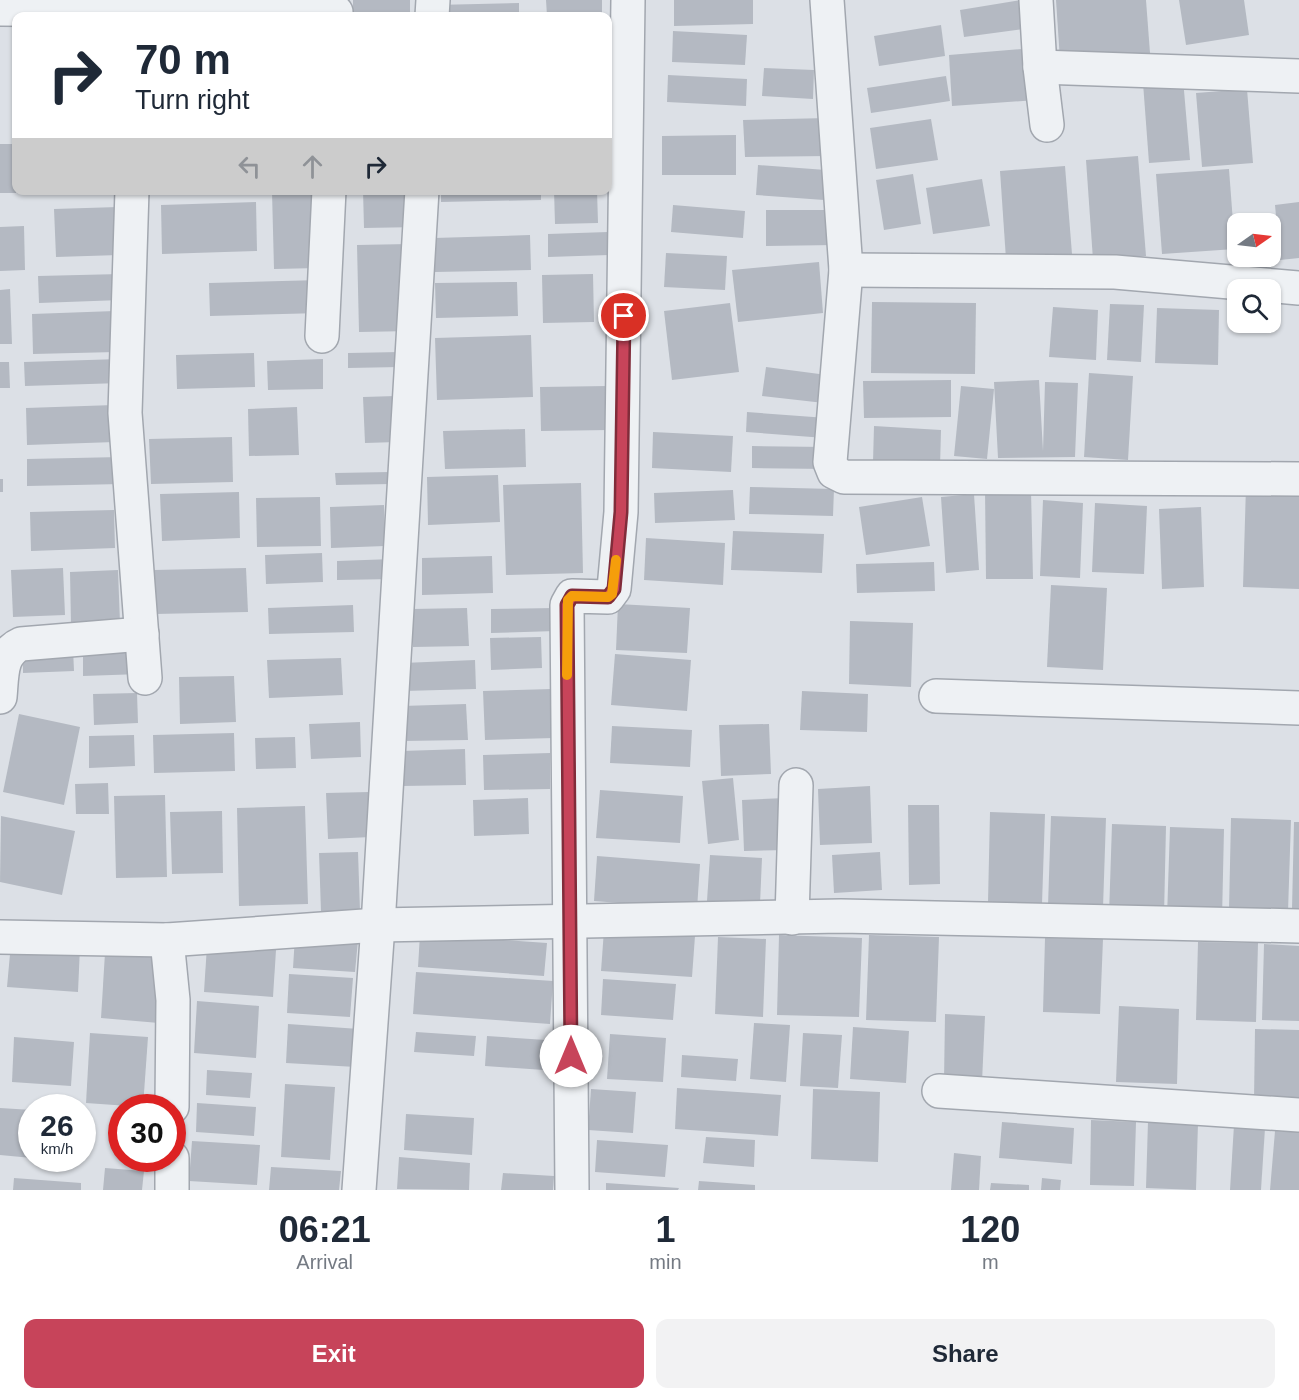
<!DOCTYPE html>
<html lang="en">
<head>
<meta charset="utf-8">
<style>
  :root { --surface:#fff; --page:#f2f2f3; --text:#1f2937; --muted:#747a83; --accent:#c7445a }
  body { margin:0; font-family:Helvetica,sans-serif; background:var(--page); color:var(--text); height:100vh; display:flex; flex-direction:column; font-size:22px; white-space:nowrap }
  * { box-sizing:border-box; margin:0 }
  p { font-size:20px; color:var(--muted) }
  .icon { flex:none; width:33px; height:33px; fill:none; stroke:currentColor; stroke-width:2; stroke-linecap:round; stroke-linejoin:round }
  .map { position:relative; height:1190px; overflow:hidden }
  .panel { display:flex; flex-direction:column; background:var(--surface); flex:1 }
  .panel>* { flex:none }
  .banner { position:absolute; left:12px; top:12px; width:600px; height:183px; border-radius:12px; box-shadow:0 2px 4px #0004; background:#fff; color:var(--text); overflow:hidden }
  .needle { width:39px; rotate:76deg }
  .buttons { position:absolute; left:1227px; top:213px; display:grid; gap:12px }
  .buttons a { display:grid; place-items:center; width:54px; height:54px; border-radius:12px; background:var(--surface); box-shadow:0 2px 4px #0004; font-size:30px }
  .speed { position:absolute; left:18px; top:1094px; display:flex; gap:12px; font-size:30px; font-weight:700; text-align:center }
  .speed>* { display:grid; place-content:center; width:78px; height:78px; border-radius:50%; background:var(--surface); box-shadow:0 2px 4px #0004; line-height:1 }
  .speed small { font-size:15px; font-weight:400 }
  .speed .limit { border:9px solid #d22; background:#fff; color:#111 }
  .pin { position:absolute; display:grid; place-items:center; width:51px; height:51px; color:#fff; margin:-26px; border:3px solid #fff; border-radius:50%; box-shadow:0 2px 6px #0007 }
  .me { position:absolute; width:66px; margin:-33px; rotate:0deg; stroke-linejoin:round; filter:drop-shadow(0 0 4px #0008) }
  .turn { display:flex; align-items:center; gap:21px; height:126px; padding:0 24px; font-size:27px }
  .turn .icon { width:78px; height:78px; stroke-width:2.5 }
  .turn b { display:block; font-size:42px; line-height:51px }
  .lanes { display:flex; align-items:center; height:57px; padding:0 24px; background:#0003; justify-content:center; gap:30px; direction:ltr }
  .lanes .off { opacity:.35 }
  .eta { display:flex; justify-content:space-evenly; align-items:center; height:102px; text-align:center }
  .eta b { font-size:36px; font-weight:700; line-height:42px }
  .cta { display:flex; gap:12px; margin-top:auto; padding:12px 24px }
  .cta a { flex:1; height:69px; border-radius:12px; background:var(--accent); color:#fff; font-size:24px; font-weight:700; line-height:69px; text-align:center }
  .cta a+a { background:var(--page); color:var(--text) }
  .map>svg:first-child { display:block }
</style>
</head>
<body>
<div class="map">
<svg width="1299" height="1190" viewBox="0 0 1299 1190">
  <rect width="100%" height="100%" fill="#dce0e6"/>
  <g fill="#b4b9c2">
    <rect x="353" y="0" width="57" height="16"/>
    <polygon points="546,0 602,0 602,16 547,16"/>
    <polygon points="674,0 753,0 753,24 674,26"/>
    <polygon points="1021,0 1032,28 964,37 960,10"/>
    <polygon points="1056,0 1146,0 1150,53 1060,60"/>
    <polygon points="1179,0 1244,0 1249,35 1186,45"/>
    <polygon points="519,3 519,16 435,16 435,5"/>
    <polygon points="941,25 945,56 879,66 874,36"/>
    <polygon points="673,31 747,35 745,65 672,62"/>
    <rect x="608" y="38" width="2" height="23"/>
    <polygon points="1034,48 1037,100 952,106 949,55"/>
    <polygon points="764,68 814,70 813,99 762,96"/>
    <polygon points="668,75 747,79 746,106 667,102"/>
    <polygon points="946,76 950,101 871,113 867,88"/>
    <polygon points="1183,79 1190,160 1149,163 1143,83"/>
    <polygon points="1247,89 1253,163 1202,167 1196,93"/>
    <polygon points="608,118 616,118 617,148 608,148"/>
    <polygon points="828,118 829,156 745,157 743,120"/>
    <polygon points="931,119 938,160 876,169 870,128"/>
    <polygon points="736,135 736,175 662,175 662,136"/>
    <rect x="0" y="144" width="16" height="49"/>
    <polygon points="1138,156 1146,256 1093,260 1086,160"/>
    <polygon points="758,165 826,170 824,200 756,195"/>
    <polygon points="1065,166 1072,254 1006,259 1000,171"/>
    <polygon points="1229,169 1235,249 1162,254 1156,174"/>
    <polygon points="913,174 921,224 884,230 876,180"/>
    <polygon points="982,179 990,226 933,234 926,188"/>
    <polygon points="363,190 418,190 419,227 364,228"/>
    <polygon points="441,190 541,190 541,200 441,202"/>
    <polygon points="554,190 597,190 598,223 555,224"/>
    <polygon points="325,191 319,268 274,269 272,192"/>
    <polygon points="256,202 257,251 162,254 161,205"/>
    <polygon points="1299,202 1299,258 1280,260 1275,205"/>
    <polygon points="673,205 745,211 743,238 671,232"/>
    <polygon points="118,207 119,255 56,257 54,209"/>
    <polygon points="766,210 835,210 835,245 766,246"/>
    <polygon points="24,226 25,270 0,271 0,227"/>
    <polygon points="608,232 609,255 548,257 548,234"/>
    <polygon points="530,235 531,270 435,272 434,238"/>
    <polygon points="409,244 412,331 359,332 357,245"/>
    <polygon points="666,253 727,256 725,290 664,287"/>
    <polygon points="819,262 823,313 738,322 732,270"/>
    <polygon points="121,274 121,300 39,303 38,276"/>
    <polygon points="593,274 594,322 543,323 542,275"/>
    <polygon points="320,280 321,313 210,316 209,283"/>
    <polygon points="517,282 518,316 436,318 435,283"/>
    <polygon points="10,289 12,344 0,344 0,290"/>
    <polygon points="872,302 976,303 975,374 871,373"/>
    <polygon points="730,303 739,372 672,380 664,311"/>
    <polygon points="1110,304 1144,305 1141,362 1107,360"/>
    <polygon points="1053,307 1098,310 1096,360 1049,357"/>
    <polygon points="1157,308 1219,310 1218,365 1155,363"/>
    <polygon points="115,311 116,352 33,354 32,314"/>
    <polygon points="531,335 533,397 437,400 435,338"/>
    <polygon points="400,352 400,367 348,368 348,353"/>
    <polygon points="254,353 255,387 177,389 176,355"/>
    <polygon points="120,359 121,383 25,386 24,362"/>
    <polygon points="323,359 323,389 268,390 267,361"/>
    <polygon points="0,362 9,362 10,388 0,388"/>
    <polygon points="766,367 827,375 824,403 762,396"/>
    <polygon points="1089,373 1133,376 1128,460 1084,457"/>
    <polygon points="951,380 951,417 864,418 863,381"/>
    <polygon points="1039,380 1043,451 1045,382 1078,383 1075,457 998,458 994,382"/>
    <polygon points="608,386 609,430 541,431 540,387"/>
    <polygon points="961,386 994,389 987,459 954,456"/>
    <polygon points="396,396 397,442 365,443 363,397"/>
    <polygon points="114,405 115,442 27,445 26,408"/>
    <polygon points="297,407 299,455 249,456 248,409"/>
    <polygon points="747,412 827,418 825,438 746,432"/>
    <polygon points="874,426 941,430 940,467 873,462"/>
    <polygon points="525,429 526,467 445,469 443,431"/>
    <polygon points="653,432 733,436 731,472 652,468"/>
    <polygon points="232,437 233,482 151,484 149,439"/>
    <polygon points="752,446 827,447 827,469 752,468"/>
    <polygon points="121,457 122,484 27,486 27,459"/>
    <polygon points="390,472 391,484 336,485 335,473"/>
    <polygon points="498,475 500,522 428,525 427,477"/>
    <rect x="0" y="479" width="3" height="13"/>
    <polygon points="581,483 583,573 506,575 503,485"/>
    <polygon points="1246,486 1299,487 1299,589 1243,587"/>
    <polygon points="750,487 834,489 833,516 749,514"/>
    <polygon points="733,490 735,520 655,523 654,493"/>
    <polygon points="985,490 1031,490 1033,579 986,579"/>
    <polygon points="239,492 240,538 162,541 160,494"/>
    <polygon points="974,494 979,570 946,573 941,497"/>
    <polygon points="320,497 321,546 257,547 256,498"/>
    <polygon points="922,497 930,546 866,555 859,507"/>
    <polygon points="1043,500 1083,503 1080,578 1040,576"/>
    <polygon points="1095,503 1147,506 1144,574 1092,572"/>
    <polygon points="384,505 385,546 331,548 330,507"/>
    <polygon points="1201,507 1204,587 1162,589 1159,509"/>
    <polygon points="114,510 115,548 31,551 30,512"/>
    <polygon points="733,531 824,534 822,573 731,570"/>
    <polygon points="646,538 725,543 723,585 644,580"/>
    <polygon points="322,553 323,582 266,584 265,555"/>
    <polygon points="492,556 493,593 422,595 422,558"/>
    <polygon points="393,559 394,579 337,580 337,561"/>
    <polygon points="934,562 935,591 857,593 856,564"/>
    <polygon points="63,568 65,615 13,617 11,570"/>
    <polygon points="246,568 248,612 155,614 154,570"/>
    <polygon points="118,570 120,623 71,625 70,572"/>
    <polygon points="1051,585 1107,588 1103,670 1047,667"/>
    <polygon points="618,604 690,608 687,653 616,650"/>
    <polygon points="353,605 354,632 269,634 268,608"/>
    <polygon points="467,608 469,646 413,647 412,609"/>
    <polygon points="555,608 556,631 491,633 491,609"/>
    <polygon points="850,621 913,623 911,687 849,684"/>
    <polygon points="541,637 542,668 491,670 490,638"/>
    <polygon points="73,648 74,671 23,673 23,649"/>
    <polygon points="141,652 141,674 83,676 83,653"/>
    <polygon points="615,654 691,660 687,711 611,705"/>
    <polygon points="341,658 343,695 269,698 267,660"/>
    <polygon points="475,660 476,689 404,691 403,663"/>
    <polygon points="234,676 236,722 180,724 179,677"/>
    <polygon points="552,689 554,738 485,740 483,691"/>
    <polygon points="802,691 868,694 867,732 800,730"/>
    <polygon points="137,693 138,723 94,725 93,694"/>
    <polygon points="466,704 468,740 403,741 402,706"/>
    <polygon points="19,714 80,727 64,805 3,792"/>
    <polygon points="360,722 361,757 311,759 309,724"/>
    <polygon points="769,724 771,774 721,776 719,725"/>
    <polygon points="612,726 692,730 690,767 610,763"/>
    <polygon points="234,733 235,771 154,773 153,735"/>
    <polygon points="134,735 135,766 89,768 89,736"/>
    <polygon points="295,737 296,768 256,769 255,738"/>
    <polygon points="465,749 466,785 402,786 401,751"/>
    <polygon points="550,753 550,789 484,790 483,755"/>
    <polygon points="733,778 739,840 708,844 702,781"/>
    <polygon points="108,783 109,814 76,814 75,784"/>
    <polygon points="870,786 872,843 820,845 818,789"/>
    <polygon points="600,790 683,796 680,843 596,838"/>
    <polygon points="370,792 371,837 328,839 326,793"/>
    <polygon points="165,795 167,877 116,878 114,796"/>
    <polygon points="528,798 529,834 474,836 473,800"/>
    <polygon points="785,798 788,850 744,851 742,800"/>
    <polygon points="908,805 939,805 940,884 909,885"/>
    <polygon points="305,806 308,904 239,906 237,808"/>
    <polygon points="222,811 223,873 172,874 170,812"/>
    <polygon points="990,812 1045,814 1042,904 988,902"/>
    <polygon points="1,816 75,831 62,895 0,882"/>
    <polygon points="1051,816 1106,818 1103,908 1048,906"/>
    <polygon points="1231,818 1291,820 1288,912 1229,910"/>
    <polygon points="1294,822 1299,822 1299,910 1292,909"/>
    <polygon points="1112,824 1166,826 1164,916 1109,915"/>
    <polygon points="1170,827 1224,829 1222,919 1167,917"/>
    <polygon points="358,852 360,911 321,912 319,853"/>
    <polygon points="880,852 882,890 834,893 832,855"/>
    <polygon points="710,855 762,858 760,904 707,901"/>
    <polygon points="597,856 700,864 697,909 594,901"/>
    <polygon points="604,930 695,936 692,977 601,971"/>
    <polygon points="420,934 547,943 544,976 418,967"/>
    <polygon points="779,935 862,938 859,1017 777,1015"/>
    <polygon points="869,935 939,937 936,1022 866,1020"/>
    <polygon points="295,936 358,940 355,972 293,968"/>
    <polygon points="718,937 766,939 763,1017 715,1014"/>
    <polygon points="1045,938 1103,939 1100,1014 1043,1012"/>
    <polygon points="1198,942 1258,943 1256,1022 1196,1020"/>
    <polygon points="11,943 80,947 78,992 7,987"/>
    <polygon points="1264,944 1299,946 1299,1021 1262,1020"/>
    <polygon points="207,945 276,950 273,997 204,992"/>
    <polygon points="105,953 164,957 159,1023 101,1018"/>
    <polygon points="416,972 553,981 550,1024 413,1014"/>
    <polygon points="289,974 353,978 350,1017 287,1013"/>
    <polygon points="603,979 676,984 673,1020 601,1015"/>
    <polygon points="197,1001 259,1006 256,1058 194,1053"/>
    <polygon points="1119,1006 1179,1009 1177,1084 1116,1082"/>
    <polygon points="945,1014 985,1016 982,1082 944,1081"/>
    <polygon points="754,1023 790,1025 786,1082 750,1079"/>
    <polygon points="288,1024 359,1029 356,1067 286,1063"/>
    <polygon points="853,1027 909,1031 906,1083 850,1079"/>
    <polygon points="1255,1029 1299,1030 1299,1102 1254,1100"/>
    <polygon points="416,1032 476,1036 474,1056 414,1052"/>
    <polygon points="90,1033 148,1037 143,1107 86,1103"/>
    <polygon points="803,1033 842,1035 838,1088 800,1086"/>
    <polygon points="610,1034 666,1038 663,1082 607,1079"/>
    <polygon points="487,1036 546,1040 544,1070 485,1066"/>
    <polygon points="14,1037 74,1042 71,1086 12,1082"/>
    <polygon points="682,1055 738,1059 736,1081 681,1077"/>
    <polygon points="207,1070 252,1073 250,1098 206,1095"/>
    <polygon points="285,1084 335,1087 330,1160 281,1157"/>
    <polygon points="677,1088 781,1095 778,1136 675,1129"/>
    <polygon points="591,1089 636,1092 633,1133 588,1130"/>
    <polygon points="813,1089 880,1092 878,1162 811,1159"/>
    <polygon points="197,1103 256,1107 254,1136 196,1132"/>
    <polygon points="0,1108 32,1110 32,1158 0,1155"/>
    <polygon points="406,1114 474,1118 472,1155 404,1150"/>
    <polygon points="1091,1120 1136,1122 1134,1186 1090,1185"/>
    <polygon points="1148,1121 1198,1123 1196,1190 1146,1188"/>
    <polygon points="1002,1122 1074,1128 1072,1164 999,1158"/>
    <polygon points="1234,1125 1265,1128 1261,1190 1230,1190"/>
    <polygon points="1275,1131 1299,1132 1299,1190 1270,1190"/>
    <polygon points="706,1137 755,1140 754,1167 703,1163"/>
    <polygon points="597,1140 668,1145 665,1177 595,1172"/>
    <polygon points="192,1141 260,1145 257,1185 189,1181"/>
    <polygon points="954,1153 981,1156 979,1190 951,1190"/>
    <polygon points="399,1157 470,1163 469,1190 397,1189"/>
    <polygon points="271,1167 341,1171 339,1190 269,1190"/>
    <polygon points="105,1168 144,1171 142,1190 103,1190"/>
    <polygon points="503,1173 554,1176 553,1190 501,1190"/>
    <polygon points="14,1178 81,1183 81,1190 13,1190"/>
    <polygon points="1042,1178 1061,1180 1060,1190 1041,1190"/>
    <polygon points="699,1181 755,1185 755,1190 698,1190"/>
    <polygon points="606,1183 679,1188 678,1190 606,1190"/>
    <polygon points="991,1183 1029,1185 1029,1190 990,1190"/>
  </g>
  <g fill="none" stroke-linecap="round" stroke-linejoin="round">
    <g stroke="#a2a7af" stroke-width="36">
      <g id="street">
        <polyline points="827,0 846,270 830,462 834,472 844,477 1299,479"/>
        <polyline points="1036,0 1040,67 1047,125"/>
        <polyline points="0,9 336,12"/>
        <polyline points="432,16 433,0"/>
        <polyline points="1040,67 1299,76"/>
        <polyline points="132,190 125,413 145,678"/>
        <polyline points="846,270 1115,272 1299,288"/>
        <polyline points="322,336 329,190"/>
        <polyline points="936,696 1299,708"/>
        <path d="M0,697C2,676 0,653 21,644L142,634"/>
        <polyline points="792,918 796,785"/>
        <polyline points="0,937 167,940 378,925 841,916 1299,926"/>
        <polyline points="167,940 173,1000 172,1107"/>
        <polyline points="939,1091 1299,1115"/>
        <polyline points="172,1190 172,1158"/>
        <polyline points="359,1190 378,925 422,190"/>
        <polyline points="572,1190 567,605 572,596 608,597 614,589 621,512 628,0"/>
      </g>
    </g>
    <use href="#street" stroke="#eef1f4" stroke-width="33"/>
  </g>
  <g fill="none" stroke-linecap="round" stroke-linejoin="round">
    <g stroke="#812c3a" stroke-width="15">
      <polyline id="route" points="571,1056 567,605 572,596 608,597 614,589 621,512 624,316"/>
    </g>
    <use href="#route" stroke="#c7445a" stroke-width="10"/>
    <polyline stroke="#f59e0b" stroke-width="10" points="567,675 568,600 572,596 608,597 612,594 616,560"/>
  </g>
</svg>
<div class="buttons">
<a><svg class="needle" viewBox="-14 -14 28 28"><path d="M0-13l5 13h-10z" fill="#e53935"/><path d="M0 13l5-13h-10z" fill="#747a83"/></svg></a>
<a><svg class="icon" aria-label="search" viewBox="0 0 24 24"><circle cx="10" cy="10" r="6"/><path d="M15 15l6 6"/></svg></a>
</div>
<div class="speed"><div>26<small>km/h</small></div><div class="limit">30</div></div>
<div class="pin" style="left:624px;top:316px;background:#d93025"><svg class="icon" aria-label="arrive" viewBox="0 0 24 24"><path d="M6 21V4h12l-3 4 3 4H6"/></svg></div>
<svg class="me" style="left:571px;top:1056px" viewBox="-20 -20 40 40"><circle r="19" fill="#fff"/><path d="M0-13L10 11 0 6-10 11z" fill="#c7445a"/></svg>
<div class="banner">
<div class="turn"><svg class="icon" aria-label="right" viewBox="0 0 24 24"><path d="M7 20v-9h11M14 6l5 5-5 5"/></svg><div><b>70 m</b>Turn right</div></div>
<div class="lanes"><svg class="icon off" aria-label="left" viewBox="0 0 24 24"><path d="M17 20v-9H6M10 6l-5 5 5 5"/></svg><svg class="icon off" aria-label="ahead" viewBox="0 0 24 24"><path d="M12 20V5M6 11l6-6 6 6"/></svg><svg class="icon" aria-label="right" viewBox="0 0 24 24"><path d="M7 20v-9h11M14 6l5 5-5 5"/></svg></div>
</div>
</div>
<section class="panel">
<div class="eta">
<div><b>06:21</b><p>Arrival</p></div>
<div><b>1</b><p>min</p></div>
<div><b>120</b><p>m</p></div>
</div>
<div class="cta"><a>Exit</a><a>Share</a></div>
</section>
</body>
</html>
